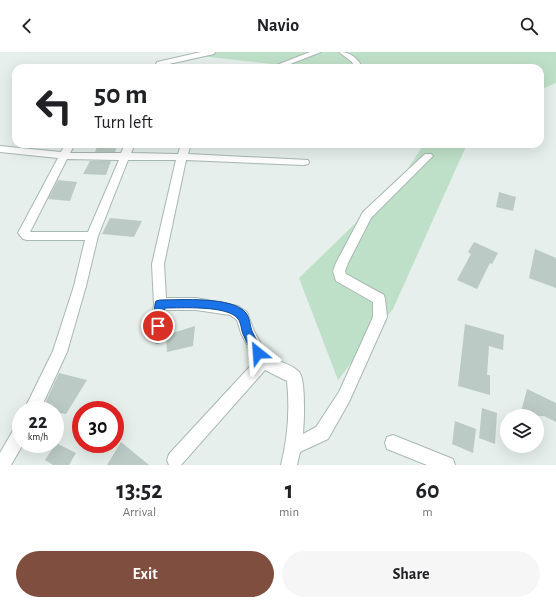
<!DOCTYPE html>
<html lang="en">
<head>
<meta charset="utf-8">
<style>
  :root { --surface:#fff; --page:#f6f6f6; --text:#202124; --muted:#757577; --accent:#7f4e3f }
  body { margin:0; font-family:"Alegreya Sans",sans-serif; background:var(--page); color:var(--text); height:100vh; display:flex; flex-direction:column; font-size:15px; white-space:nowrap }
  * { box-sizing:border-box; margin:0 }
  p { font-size:13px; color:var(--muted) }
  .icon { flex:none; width:22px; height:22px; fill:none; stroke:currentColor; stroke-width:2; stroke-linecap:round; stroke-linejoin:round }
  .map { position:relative; height:413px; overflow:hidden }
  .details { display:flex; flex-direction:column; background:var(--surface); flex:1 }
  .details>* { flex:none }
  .top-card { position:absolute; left:12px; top:12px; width:532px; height:84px; border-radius:12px; box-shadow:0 4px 16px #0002; background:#fff; color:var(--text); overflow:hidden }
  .buttons { position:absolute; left:500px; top:357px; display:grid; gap:8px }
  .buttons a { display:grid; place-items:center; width:44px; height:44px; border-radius:50%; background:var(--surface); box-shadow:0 4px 16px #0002; font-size:20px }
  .speed { position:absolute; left:12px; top:349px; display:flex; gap:8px; font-size:20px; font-weight:700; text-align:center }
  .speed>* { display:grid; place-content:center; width:52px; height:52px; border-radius:50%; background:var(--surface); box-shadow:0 4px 16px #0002; line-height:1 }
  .speed small { font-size:10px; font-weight:400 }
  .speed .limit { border:6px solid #d22; background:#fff; color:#111 }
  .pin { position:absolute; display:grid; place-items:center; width:34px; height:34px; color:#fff; margin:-17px; border:2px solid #fff; border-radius:50%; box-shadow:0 1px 4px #0007 }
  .me { position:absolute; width:44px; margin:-22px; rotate:332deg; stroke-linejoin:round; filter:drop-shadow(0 0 3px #0008) }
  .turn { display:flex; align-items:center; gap:14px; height:84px; padding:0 16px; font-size:18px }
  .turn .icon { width:52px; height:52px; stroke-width:2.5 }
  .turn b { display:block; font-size:28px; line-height:34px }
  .eta { display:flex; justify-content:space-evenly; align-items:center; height:68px; text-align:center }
  .eta b { font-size:24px; font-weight:700; line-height:28px }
  .button { display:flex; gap:8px; margin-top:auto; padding:8px 16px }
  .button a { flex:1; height:46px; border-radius:24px; background:var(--accent); color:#fff; font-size:16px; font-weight:700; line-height:46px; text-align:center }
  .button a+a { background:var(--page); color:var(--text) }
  header { display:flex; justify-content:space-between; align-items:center; height:52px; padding:0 16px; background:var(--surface); font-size:18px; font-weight:700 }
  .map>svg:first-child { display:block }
</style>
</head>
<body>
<header><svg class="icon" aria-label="back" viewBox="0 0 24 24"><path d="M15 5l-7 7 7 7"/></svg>Navio<svg class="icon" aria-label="search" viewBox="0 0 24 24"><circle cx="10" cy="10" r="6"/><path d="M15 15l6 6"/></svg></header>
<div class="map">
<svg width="556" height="413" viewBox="0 0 556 413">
  <rect width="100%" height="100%" fill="#e6efeb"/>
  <g fill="#bfe0c8">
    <polygon points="197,0 556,0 556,31 540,38 540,16 308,16 192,3"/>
    <polygon points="424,92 467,92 393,257 338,328 299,226 401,127"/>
  </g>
  <g fill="#bbcac4">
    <polygon points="98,92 118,92 115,100 95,100"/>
    <polygon points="90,109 111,109 106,123 83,122"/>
    <polygon points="58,128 77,130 70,149 48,147"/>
    <polygon points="499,140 516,145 513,159 496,155"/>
    <polygon points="110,166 142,169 134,185 102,182"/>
    <polygon points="474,190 498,201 492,212 490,211 477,237 457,228 471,202 468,200"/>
    <polygon points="535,197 556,206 556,236 529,226"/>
    <polygon points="465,272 504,283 503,298 489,294 487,323 490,323 490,343 458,334"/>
    <polygon points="195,274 193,294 167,300 166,283"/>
    <polygon points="59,321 87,328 66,362 55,360 55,358 42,358"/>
    <polygon points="527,337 556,351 556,370 544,364 527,364 521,360"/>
    <polygon points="482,356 497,361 495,392 479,386"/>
    <polygon points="455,369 476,377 473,401 452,392"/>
    <polygon points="121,390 149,413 107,413"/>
    <polygon points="56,391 76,401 69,413 53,413 45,408"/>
  </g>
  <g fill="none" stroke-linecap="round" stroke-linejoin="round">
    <g stroke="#a8b8b2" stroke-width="2">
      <g id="street">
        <polygon points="201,0 215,0 214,2 160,14 156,12 157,10"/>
        <polygon points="310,0 321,0 280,16 269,16"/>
        <path d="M339,0C351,0 357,6 363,16H355L352,10Z"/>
        <path d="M65,92H75L70,101H121L125,92H135L131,101L178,102L181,92H191L188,102L308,108L309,110L308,112L304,113L186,108L164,212L166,246H196L238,254L247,260L254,279L268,305C277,309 292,312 299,320C306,327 304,371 303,382L316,375L339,340L373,265V250L336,229L333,219L336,211L363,160L425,102H431L433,104L371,166L348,211L345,219L346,222L384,243L385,247L387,265L349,350L328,387L300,400L297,413H281C288,385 290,357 287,329L265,318L181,413H169L167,408L169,402L255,309L241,281L237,268L230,263L196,258H166L164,285L162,289L157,291L152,289L150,285L154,252L152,212L176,108H128L98,184L86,234L67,300L40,358H24L53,299L74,234L85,188H27L23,187L18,181L58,106L0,100V94L61,100ZM67,107L119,108L88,180H30Z"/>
        <polygon points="21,373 21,392 23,392 11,413 0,413 0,401 15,375"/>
        <polygon points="393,383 453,407 455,413 427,413 387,397 385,391 387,385"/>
      </g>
    </g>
    <use href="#street" fill="#fff" fill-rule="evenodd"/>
  </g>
  <path fill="#1a73e8" stroke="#114b97" d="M160,248C180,248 233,244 246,261C250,266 250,274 252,279C255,286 260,293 263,301L262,304L258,306L254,304C250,297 246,289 243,282C241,277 241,270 238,267C229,253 180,256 165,256L162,277L158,279L155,277L153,274L155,252L156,249Z"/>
</svg>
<div class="buttons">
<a><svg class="icon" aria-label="layers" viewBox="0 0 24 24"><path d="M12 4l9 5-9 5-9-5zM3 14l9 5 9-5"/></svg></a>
</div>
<div class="speed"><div>22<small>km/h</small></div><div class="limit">30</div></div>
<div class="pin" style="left:158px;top:274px;background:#d93025"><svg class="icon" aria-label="arrive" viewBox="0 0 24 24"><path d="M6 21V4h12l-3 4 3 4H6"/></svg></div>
<svg class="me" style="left:258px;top:301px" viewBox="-20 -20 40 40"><path d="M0-17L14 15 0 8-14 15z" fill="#1a73e8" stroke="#fff" stroke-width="4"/></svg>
<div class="top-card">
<div class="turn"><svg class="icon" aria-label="left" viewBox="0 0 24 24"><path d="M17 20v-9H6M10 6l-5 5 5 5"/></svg><div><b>50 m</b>Turn left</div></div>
</div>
</div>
<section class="details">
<div class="eta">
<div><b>13:52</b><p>Arrival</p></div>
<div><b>1</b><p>min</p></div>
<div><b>60</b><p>m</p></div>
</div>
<div class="button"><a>Exit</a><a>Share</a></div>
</section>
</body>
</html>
